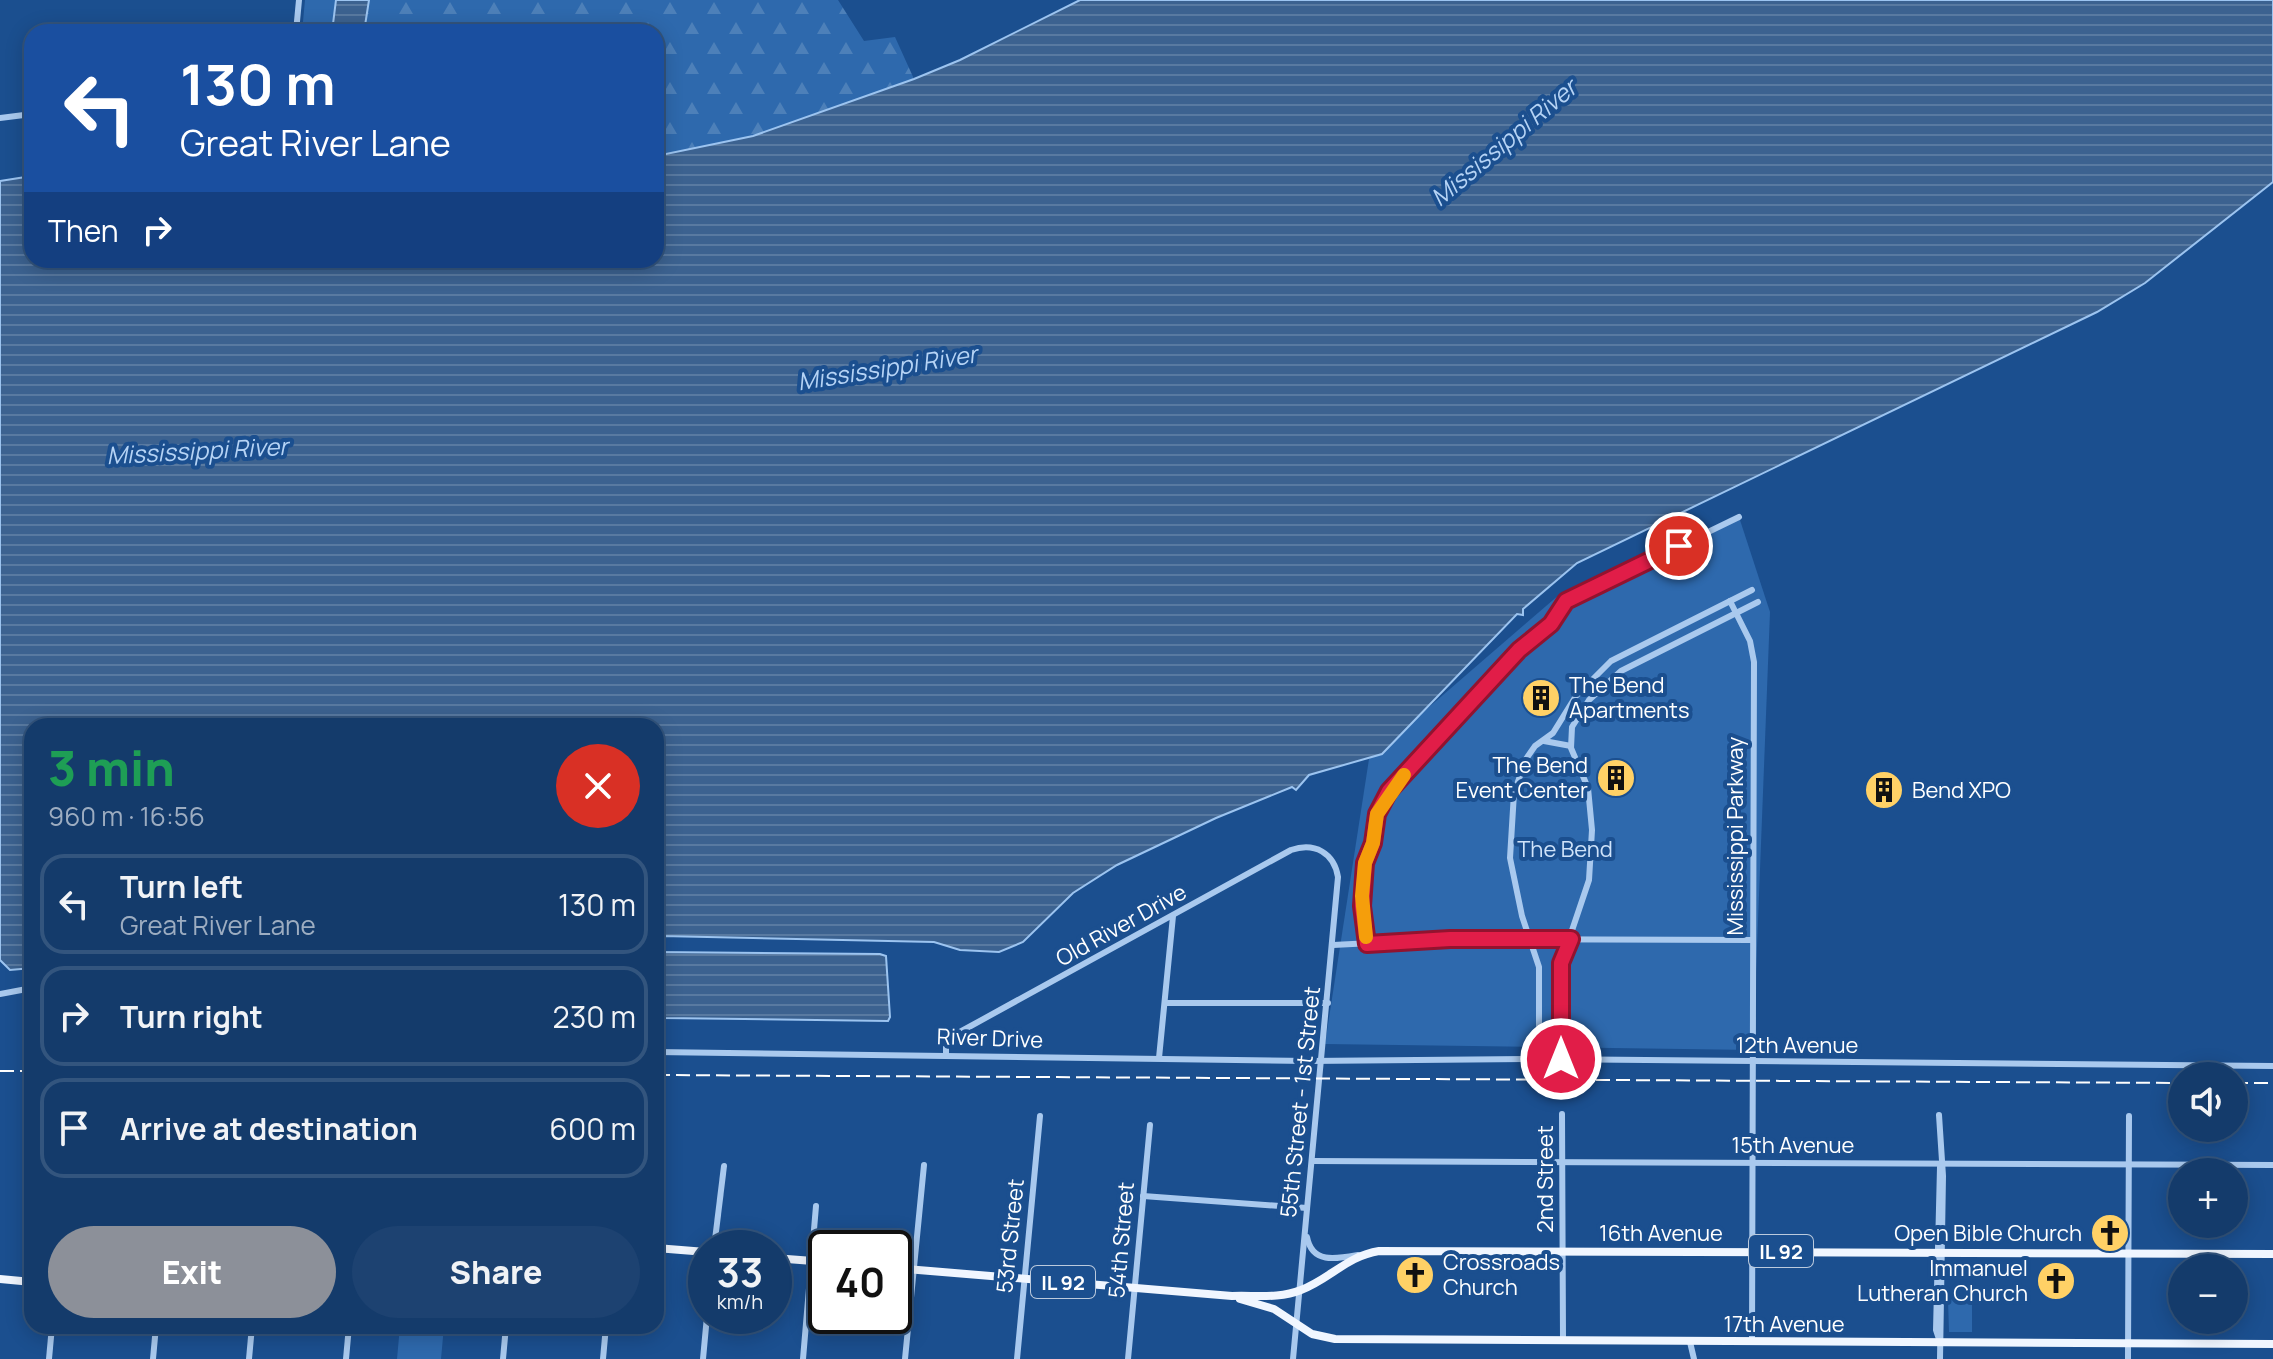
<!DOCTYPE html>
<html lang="en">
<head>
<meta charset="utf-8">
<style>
  :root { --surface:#143b6b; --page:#1d4271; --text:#f1f3f6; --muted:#9dadc1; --line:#33557e; --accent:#8c9099 }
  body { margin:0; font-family:Manrope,sans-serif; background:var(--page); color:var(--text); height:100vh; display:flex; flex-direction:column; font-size:30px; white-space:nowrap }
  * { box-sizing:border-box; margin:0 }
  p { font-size:26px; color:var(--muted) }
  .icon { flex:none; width:44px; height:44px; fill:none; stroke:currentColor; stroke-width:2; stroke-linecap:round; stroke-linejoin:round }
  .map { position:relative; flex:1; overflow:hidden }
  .drawer { position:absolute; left:24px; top:718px; width:640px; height:616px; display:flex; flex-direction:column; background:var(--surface); border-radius:24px; box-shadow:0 4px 20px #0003,0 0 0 2px var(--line) }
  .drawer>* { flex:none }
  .guide { position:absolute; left:24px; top:24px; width:640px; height:244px; border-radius:24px; box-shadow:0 4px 20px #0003,0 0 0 2px var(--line); background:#1a4fa0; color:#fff; overflow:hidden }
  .buttons { position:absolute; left:2168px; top:1062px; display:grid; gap:16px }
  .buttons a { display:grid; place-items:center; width:80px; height:80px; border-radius:50%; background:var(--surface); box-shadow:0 4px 20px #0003,0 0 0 2px var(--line); font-size:40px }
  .speed { position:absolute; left:688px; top:1230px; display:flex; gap:16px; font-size:40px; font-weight:700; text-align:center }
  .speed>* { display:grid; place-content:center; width:104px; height:104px; border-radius:50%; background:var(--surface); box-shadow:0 4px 20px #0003,0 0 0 2px var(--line); line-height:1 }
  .speed small { font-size:20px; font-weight:400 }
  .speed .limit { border:4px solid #111; border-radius:12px; background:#fff; color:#111 }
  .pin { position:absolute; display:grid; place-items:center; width:68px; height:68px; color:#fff; margin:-34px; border:4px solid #fff; border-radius:50%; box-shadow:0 2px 8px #0007 }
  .me { position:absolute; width:88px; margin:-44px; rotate:0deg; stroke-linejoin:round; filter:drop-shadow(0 0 6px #0008) }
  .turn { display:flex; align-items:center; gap:28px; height:168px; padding:0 24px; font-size:36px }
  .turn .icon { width:104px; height:104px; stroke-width:2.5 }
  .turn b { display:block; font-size:56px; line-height:68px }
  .then { display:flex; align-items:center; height:76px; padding:0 24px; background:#0003; gap:16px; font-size:30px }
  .round { display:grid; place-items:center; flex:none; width:84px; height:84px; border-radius:42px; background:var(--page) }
  .headline { display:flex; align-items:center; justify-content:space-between; height:136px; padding:0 24px }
  h1 { font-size:48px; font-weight:800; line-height:60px; color:#1e9e55 }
  .primary-button { display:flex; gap:16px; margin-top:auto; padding:16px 24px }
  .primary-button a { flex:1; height:92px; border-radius:48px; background:var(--accent); color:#fff; font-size:32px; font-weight:800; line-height:92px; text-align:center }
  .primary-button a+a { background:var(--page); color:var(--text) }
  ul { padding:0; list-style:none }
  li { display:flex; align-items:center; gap:24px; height:100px; margin:0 16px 12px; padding:0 8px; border:4px solid var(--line); border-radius:24px }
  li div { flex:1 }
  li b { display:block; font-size:30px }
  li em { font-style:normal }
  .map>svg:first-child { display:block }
</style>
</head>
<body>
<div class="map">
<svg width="2273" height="1359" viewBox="0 0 2273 1359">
  <defs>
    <pattern id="forest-firs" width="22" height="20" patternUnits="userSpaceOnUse" patternTransform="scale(2)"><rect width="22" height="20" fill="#2e69ad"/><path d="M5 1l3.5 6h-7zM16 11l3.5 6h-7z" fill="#4d80b9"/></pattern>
    <pattern id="water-rules" width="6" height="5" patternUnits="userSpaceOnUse" patternTransform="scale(2)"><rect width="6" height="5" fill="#3c6290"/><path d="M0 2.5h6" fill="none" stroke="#597aa1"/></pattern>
  </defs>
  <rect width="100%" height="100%" fill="#1b4f8f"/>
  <polygon fill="url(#forest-firs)" points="369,0 838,0 864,41 895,37 914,79 753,136 656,156 656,32 455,32 452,25 445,32 364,32"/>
  <g fill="#2e69ad">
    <polygon points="305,0 369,0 364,32 302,32"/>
    <polygon points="1739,517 1770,612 1753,1050 1325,1044 1369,759 1560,594"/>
    <polygon points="1948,1299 1972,1299 1972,1332 1949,1332"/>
    <polygon points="400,1326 444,1326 441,1359 397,1359"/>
  </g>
  <g fill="url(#water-rules)" stroke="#9cc4f0" stroke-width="2">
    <polygon points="336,0 369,0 364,32 332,32"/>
    <polygon points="1080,0 2273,0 2273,182 2145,283 2097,312 1577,563 1523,609 1523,615 1517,614 1382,754 1309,775 1296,790 1292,787 1216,818 1117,865 1073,893 1023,942 999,952 960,950 934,942 662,936 656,939 656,726 32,726 32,968 10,970 0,960 0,181 32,176 32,260 656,260 656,156 753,136 914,79 960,60"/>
    <path d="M656,952L880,954L886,956L890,1017L888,1021L663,1018C657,1006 656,967 656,952Z"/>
  </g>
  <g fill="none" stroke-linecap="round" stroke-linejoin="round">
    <g stroke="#a9c9ee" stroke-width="6">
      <polyline points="296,32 299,0"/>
      <polyline points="0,118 32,114"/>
      <polyline points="1730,601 1750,641 1754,662 1752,1342"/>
      <polyline points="1544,741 1571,746"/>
      <polyline points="1367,944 1362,896 1365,863 1373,843 1377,814 1389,791 1519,650 1551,624 1566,601 1739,517"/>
      <polyline points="1333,945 1450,939 1752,940"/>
      <polyline points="0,994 32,988"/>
      <polyline points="1165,1003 1328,1003"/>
      <polyline points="656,1052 1308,1061 1539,1059 2273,1066"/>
      <path d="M946,1055V1046L958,1033L1291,850C1315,842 1334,853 1338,877L1293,1359"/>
      <polyline points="1159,1058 1173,916"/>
      <polyline points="1539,1059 1539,967 1522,916 1510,858 1514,793 1526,759 1535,746 1553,733 1576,696 1611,661 1752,590"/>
      <polyline points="1561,1059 1561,963 1589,880 1592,830 1588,788 1571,748 1572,727 1589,700 1621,671 1758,602"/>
      <polyline points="1562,1114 1563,1340"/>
      <polyline points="1939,1115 1943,1176 1940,1359"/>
      <polyline points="1312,1161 2273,1165"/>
      <polyline points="1143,1196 1307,1208"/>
      <path d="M1307,1237C1312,1264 1336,1259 1358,1255"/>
      <polyline points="714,1248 724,1166"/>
      <polyline points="1939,1339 1936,1330 1940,1167"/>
      <polyline points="1690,1342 1694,1359"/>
      <polyline points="49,1359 52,1326"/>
      <polyline points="153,1359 156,1326"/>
      <polyline points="249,1359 252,1326"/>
      <polyline points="346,1359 349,1326"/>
      <polyline points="503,1359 506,1326"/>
      <polyline points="603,1359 606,1326"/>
      <polyline points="703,1359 707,1316"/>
      <polyline points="803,1359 816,1206"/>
      <polyline points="905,1359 924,1165"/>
      <polyline points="1017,1359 1040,1116"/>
      <polyline points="1128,1359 1150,1125"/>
      <polyline points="2128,1359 2129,1116"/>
    </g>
    <g stroke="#f0f6ff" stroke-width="8">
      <polyline points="656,1248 706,1252"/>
      <polyline points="774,1258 826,1262"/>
      <path d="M894,1268L1232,1296C1255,1295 1279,1299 1301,1290C1330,1279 1347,1256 1379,1251L2273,1254"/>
      <polyline points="0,1279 32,1282"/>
      <polyline points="1240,1299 1274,1309 1312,1334 1335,1339 2273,1344"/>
    </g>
    <g stroke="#fff" stroke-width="2" stroke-dasharray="14 6" stroke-linecap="butt">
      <polyline points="0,1071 32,1071"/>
      <polyline points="656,1075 2182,1083"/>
      <polyline points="2234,1083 2273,1083"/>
    </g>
  </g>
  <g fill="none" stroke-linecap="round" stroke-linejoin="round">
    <g stroke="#92132f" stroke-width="20">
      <polyline id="route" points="1561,1059 1561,963 1571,939 1450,939 1367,944 1362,906 1365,863 1373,843 1377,814 1389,791 1519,650 1551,624 1566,601 1679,546"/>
    </g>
    <use href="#route" stroke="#e11d48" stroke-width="14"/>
    <polyline stroke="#f59e0b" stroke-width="14" points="1366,937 1362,896 1365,863 1373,843 1377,814 1404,775"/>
  </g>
  <defs>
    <g id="building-disc" transform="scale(2)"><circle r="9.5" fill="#ffd166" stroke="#1b4f8f"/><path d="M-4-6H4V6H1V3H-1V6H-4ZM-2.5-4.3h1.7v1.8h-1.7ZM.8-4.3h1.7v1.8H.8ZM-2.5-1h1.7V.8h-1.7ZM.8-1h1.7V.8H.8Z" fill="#111"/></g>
    <g id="church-disc" transform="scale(2)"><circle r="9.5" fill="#ffd166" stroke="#1b4f8f"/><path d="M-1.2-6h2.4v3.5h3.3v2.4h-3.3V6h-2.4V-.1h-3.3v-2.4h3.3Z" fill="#111"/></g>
  </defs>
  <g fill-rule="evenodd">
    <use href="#building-disc" x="1541" y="698"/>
    <use href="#building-disc" x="1616" y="778"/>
    <use href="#building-disc" x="1884" y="790"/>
    <use href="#church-disc" x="2110" y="1233"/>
    <use href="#church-disc" x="1415" y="1275"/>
    <use href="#church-disc" x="2056" y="1281"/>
  </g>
  <g text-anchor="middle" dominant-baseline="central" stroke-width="8" stroke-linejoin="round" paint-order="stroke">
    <g fill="#1b4f8f" stroke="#bbcadd" stroke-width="2">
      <rect x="1749" y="1235" width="64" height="32" rx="6"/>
      <rect x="1031" y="1266" width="64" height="32" rx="6"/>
    </g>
    <g font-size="20" font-weight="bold" fill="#fff">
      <text x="1781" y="1251">IL 92</text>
      <text x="1063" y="1282">IL 92</text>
    </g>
    <g font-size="22" fill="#fff" stroke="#1b4f8f" text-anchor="start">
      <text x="1569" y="685">The Bend<tspan x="1569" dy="25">Apartments</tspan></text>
      <text x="1588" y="765" text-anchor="end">The Bend<tspan x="1588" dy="25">Event Center</tspan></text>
      <text x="1912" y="790">Bend XPO</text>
      <text x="2082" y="1233" text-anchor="end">Open Bible Church</text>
      <text x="1443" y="1262">Crossroads<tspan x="1443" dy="25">Church</tspan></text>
      <text x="2028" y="1268" text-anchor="end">Immanuel<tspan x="2028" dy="25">Lutheran Church</tspan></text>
    </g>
    <g font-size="22" fill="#fff" stroke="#1b4f8f">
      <text transform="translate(1735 836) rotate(-90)">Mississippi Parkway</text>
      <text transform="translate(1121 925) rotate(-29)">Old River Drive</text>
      <text transform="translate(990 1038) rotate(2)">River Drive</text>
      <text x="1797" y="1045">12th Avenue</text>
      <text transform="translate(1300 1102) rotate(-84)">55th Street - 1st Street</text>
      <text x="1793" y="1145">15th Avenue</text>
      <text transform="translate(1545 1179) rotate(-90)">2nd Street</text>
      <text x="1661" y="1233">16th Avenue</text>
      <text transform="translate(1010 1236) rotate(-84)">53rd Street</text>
      <text transform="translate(1121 1240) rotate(-85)">54th Street</text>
      <text x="1784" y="1324">17th Avenue</text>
    </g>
    <g font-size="22" fill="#cfe3fa" stroke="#1b4f8f">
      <text x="1565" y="849">The Bend</text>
    </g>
    <g font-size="24" font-style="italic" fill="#b5d3f5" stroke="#1b4f8f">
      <text transform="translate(1503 142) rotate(-40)">Mississippi River</text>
      <text transform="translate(887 367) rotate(-9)">Mississippi River</text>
      <text transform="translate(197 450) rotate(-3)">Mississippi River</text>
    </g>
  </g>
</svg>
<div class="buttons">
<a><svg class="icon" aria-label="sound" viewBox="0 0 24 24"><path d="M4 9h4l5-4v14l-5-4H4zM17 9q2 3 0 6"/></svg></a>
<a>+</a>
<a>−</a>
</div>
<div class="speed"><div>33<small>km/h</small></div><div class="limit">40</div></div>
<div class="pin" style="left:1679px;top:546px;background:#d93025"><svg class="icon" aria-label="arrive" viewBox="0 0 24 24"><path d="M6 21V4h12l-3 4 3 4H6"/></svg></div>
<svg class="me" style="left:1561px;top:1059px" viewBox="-20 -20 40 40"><circle r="17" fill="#e11d48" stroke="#fff" stroke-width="3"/><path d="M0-11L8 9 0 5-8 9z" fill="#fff"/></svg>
<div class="guide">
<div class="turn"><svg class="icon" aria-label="left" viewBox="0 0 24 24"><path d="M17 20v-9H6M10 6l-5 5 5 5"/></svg><div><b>130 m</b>Great River Lane</div></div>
<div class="then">Then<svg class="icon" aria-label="right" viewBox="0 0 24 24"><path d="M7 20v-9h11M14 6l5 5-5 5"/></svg></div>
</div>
<section class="drawer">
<div class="headline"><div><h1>3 min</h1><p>960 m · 16:56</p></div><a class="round" style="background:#d93025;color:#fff"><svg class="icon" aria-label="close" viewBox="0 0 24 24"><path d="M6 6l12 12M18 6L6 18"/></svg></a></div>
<ul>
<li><svg class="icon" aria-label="left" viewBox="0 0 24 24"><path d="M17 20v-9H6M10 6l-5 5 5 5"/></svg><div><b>Turn left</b><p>Great River Lane</p></div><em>130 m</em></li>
<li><svg class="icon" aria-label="right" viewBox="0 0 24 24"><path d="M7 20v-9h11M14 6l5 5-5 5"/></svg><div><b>Turn right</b></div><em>230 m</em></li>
<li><svg class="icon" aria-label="arrive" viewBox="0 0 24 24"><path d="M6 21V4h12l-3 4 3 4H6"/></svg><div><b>Arrive at destination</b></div><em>600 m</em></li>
</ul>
<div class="primary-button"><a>Exit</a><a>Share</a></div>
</section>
</div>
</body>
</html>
